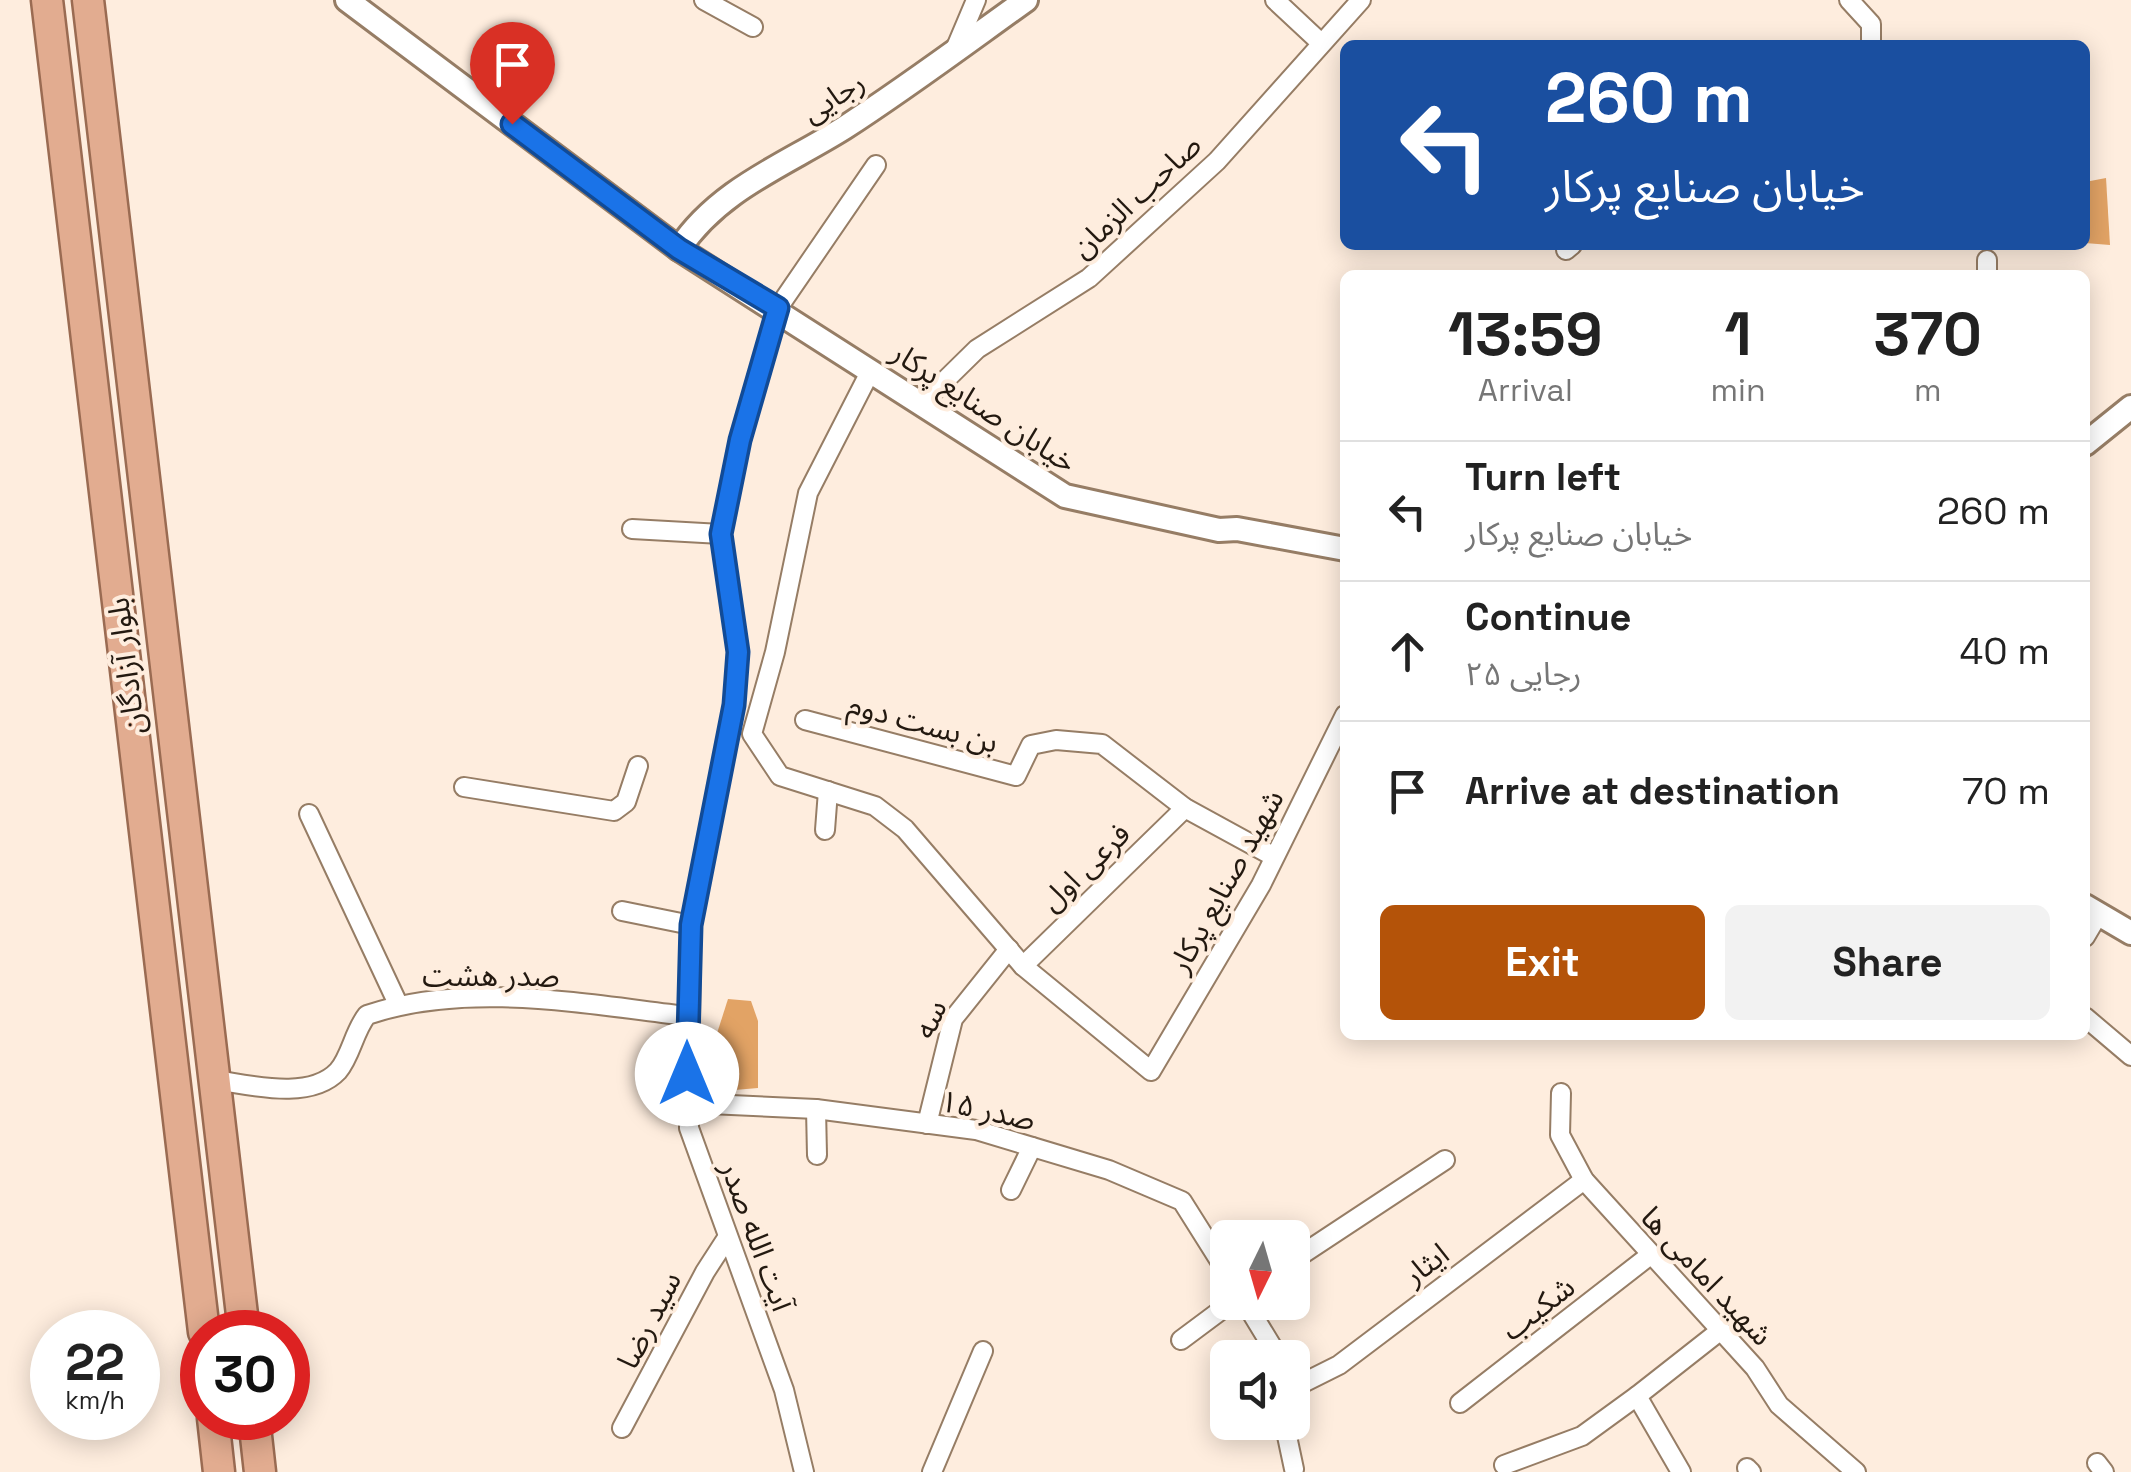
<!DOCTYPE html>
<html lang="en">
<head>
<meta charset="utf-8">
<style>
  :root { --surface:#fff; --page:#f2f2f2; --text:#222; --muted:#767676; --line:#e0e0e0; --accent:#b45309 }
  body { margin:0; font-family:"Space Grotesk","Noto Sans Arabic",sans-serif; background:var(--page); color:var(--text); height:100vh; display:flex; flex-direction:column; font-size:38px; white-space:nowrap }
  * { box-sizing:border-box; margin:0 }
  p { font-size:32px; color:var(--muted) }
  .icon { flex:none; width:55px; height:55px; fill:none; stroke:currentColor; stroke-width:2; stroke-linecap:round; stroke-linejoin:round }
  .map { position:relative; flex:1; overflow:hidden }
  .details { position:absolute; left:1340px; top:270px; width:750px; height:770px; display:flex; flex-direction:column; background:var(--surface); border-radius:15px; box-shadow:0 5px 25px #0003 }
  .details>* { flex:none }
  .top-card { position:absolute; left:1340px; top:40px; width:750px; height:210px; border-radius:15px; box-shadow:0 5px 25px #0003; background:#1a4fa0; color:#fff; overflow:hidden }
  .needle { width:65px; rotate:185deg }
  .fabs { position:absolute; left:1210px; top:1220px; display:grid; gap:20px }
  .fabs a { display:grid; place-items:center; width:100px; height:100px; border-radius:15px; background:var(--surface); box-shadow:0 5px 25px #0003; font-size:50px }
  .speed { position:absolute; left:30px; top:1310px; display:flex; gap:20px; font-size:50px; font-weight:700; text-align:center }
  .speed>* { display:grid; place-content:center; width:130px; height:130px; border-radius:50%; background:var(--surface); box-shadow:0 5px 25px #0003; line-height:1 }
  .speed small { font-size:25px; font-weight:400 }
  .speed .limit { border:15px solid #d22; background:#fff; color:#111 }
  .pin { position:absolute; display:grid; place-items:center; width:85px; height:85px; color:#fff; margin:-102px -42px; border-radius:50% 50% 50% 0; rotate:-45deg; box-shadow:0 0 10px #0007 }
  .pin .icon { rotate:45deg }
  .me { position:absolute; width:110px; margin:-55px; rotate:0deg; stroke-linejoin:round; filter:drop-shadow(0 0 8px #0008) }
  .turn { display:flex; align-items:center; gap:35px; height:210px; padding:0 40px; font-size:45px }
  .turn .icon { width:130px; height:130px; stroke-width:2.5 }
  .turn b { display:block; font-size:70px; line-height:85px }
  .eta { display:flex; justify-content:space-evenly; align-items:center; height:170px; text-align:center }
  .eta b { font-size:60px; font-weight:600; line-height:70px }
  .action { display:flex; gap:20px; margin-top:auto; padding:20px 40px }
  .action a { flex:1; height:115px; border-radius:15px; background:var(--accent); color:#fff; font-size:40px; font-weight:600; line-height:115px; text-align:center }
  .action a+a { background:var(--page); color:var(--text) }
  ul { padding:0; list-style:none }
  li { display:flex; align-items:center; gap:30px; height:140px; padding:0 40px; border-top:2px solid var(--line) }
  li div { flex:1 }
  li b { display:block; font-size:38px }
  li em { font-style:normal }
  .map>svg:first-child { display:block }
</style>
</head>
<body>
<div class="map">
<svg width="2131" height="1472" viewBox="0 0 2131 1472">
  <rect width="100%" height="100%" fill="#feedde"/>
  <g fill="#e2a365">
    <polygon points="2106,178 2110,245 2085,243 2085,182"/>
    <polygon points="728,999 751,1001 758,1021 758,1088 711,1092 704,1074"/>
  </g>
  <g fill="none" stroke-linecap="round" stroke-linejoin="round">
    <g stroke="#967d65" stroke-width="22">
      <g id="minor">
        <polyline points="704,0 753,27"/>
        <polyline points="1275,0 1321,43"/>
        <polyline points="1849,0 1871,24 1871,45"/>
        <polyline points="954,52 976,0"/>
        <polyline points="1566,250 1572,245"/>
        <polyline points="1987,260 1987,275"/>
        <polyline points="871,370 808,493 775,652 752,734 780,776 875,806 905,829 1023,966 1151,1071 1261,885 1345,715"/>
        <polyline points="922,403 977,349 1089,278 1217,161 1361,0"/>
        <polyline points="632,529 721,534"/>
        <polyline points="805,720 1016,776 1031,745 1056,740 1102,744 1185,808 1273,856"/>
        <polyline points="464,787 614,811 626,802 638,766"/>
        <polyline points="309,814 398,1004"/>
        <polyline points="825,830 828,791"/>
        <polyline points="622,911 691,925"/>
        <polyline points="2085,937 2098,915"/>
        <polyline points="1023,966 1185,808"/>
        <polyline points="2085,1017 2131,1056"/>
        <path d="M215,1080C250,1085 310,1101 338,1071C351,1056 354,1031 367,1015C467,981 584,1004 687,1016"/>
        <polyline points="1561,1093 1560,1135 1584,1180 1755,1368 1779,1405 1856,1472"/>
        <polyline points="687,1103 816,1109 976,1130 1109,1170 1182,1201 1228,1274"/>
        <polyline points="816,1109 817,1155"/>
        <polyline points="927,1124 953,1019 1009,949"/>
        <polyline points="1011,1190 1032,1147"/>
        <polyline points="1292,1261 1445,1160"/>
        <polyline points="1245,1302 1279,1358"/>
        <polyline points="1181,1340 1232,1302"/>
        <polyline points="1297,1386 1339,1365 1584,1180"/>
        <polyline points="1460,1403 1649,1256"/>
        <polyline points="1284,1422 1294,1469"/>
        <polyline points="622,1428 705,1272 727,1238"/>
        <polyline points="2097,1463 2104,1472"/>
        <polyline points="1504,1465 1582,1436 1637,1396"/>
        <polyline points="1747,1468 1751,1472"/>
        <polyline points="804,1472 784,1390 689,1128 691,925 734,705 738,652 721,534 740,439 778,308 876,165"/>
        <polyline points="932,1472 983,1351"/>
        <polyline points="1681,1472 1637,1396 1721,1330"/>
      </g>
    </g>
    <g stroke="#967d65" stroke-width="28">
      <g id="tertiary">
        <polyline points="347,0 679,249 1065,496 1219,530 1237,529 1345,549"/>
        <path d="M679,249C719,189 785,165 844,128C906,88 966,43 1026,0"/>
        <polyline points="2085,444 2131,407"/>
        <polyline points="2085,906 2131,933"/>
      </g>
    </g>
    <g stroke="#9a6b52" stroke-width="35">
      <g id="trunk">
        <polyline points="47,0 204,1332"/>
        <polyline points="88,0 244,1332"/>
        <polyline points="213,1418 219,1472"/>
        <polyline points="254,1418 260,1472"/>
      </g>
    </g>
    <use href="#minor" stroke="#fff" stroke-width="18"/>
    <use href="#tertiary" stroke="#fff" stroke-width="22"/>
    <use href="#trunk" stroke="#e2ac90" stroke-width="30"/>
  </g>
  <g fill="none" stroke-linecap="round" stroke-linejoin="round">
    <g stroke="#114b97" stroke-width="25">
      <polyline id="route" points="512,124 679,249 778,308 740,440 721,534 738,652 734,705 691,925 687,1074"/>
    </g>
    <use href="#route" stroke="#1a73e8" stroke-width="18"/>
  </g>
  <g text-anchor="middle" dominant-baseline="central" stroke-width="8" stroke-linejoin="round" paint-order="stroke">
    <g font-size="30" fill="#231910" stroke="#feedde">
      <text transform="translate(833 97) rotate(-33)">رجایی</text>
      <text transform="translate(1136 196) rotate(-43)">صاحب الزمان</text>
      <text transform="translate(984 407) rotate(33)">خیابان صنایع پرکار</text>
      <text transform="translate(126 666) rotate(-97)">بلوار آزادگان</text>
      <text transform="translate(923 723) rotate(15)">بن بست دوم</text>
      <text transform="translate(1085 867) rotate(-44)">فرعی اول</text>
      <text transform="translate(1226 881) rotate(-61)">شهید صنایع پرکار</text>
      <text x="491" y="975">صدر هشت</text>
      <text transform="translate(930 1019) rotate(-66)">سه</text>
      <text transform="translate(988 1110) rotate(12)">صدر ۱۵</text>
      <text transform="translate(757 1236) rotate(70)">آیت الله صدر</text>
      <text transform="translate(1426 1264) rotate(-37)">ایثار</text>
      <text transform="translate(1707 1276) rotate(47)">شهید امامی ها</text>
      <text transform="translate(1538 1308) rotate(-38)">شکیب</text>
      <text transform="translate(649 1320) rotate(-63)">سید رضا</text>
    </g>
  </g>
</svg>
<div class="fabs">
<a><svg class="needle" viewBox="-14 -14 28 28"><path d="M0-13l5 13h-10z" fill="#e53935"/><path d="M0 13l5-13h-10z" fill="#767676"/></svg></a>
<a><svg class="icon" aria-label="sound" viewBox="0 0 24 24"><path d="M4 9h4l5-4v14l-5-4H4zM17 9q2 3 0 6"/></svg></a>
</div>
<div class="speed"><div>22<small>km/h</small></div><div class="limit">30</div></div>
<div class="pin" style="left:512px;top:124px;background:#d93025"><svg class="icon" aria-label="arrive" viewBox="0 0 24 24"><path d="M6 21V4h12l-3 4 3 4H6"/></svg></div>
<svg class="me" style="left:687px;top:1074px" viewBox="-20 -20 40 40"><circle r="19" fill="#fff"/><path d="M0-13L10 11 0 6-10 11z" fill="#1a73e8"/></svg>
<div class="top-card">
<div class="turn"><svg class="icon" aria-label="left" viewBox="0 0 24 24"><path d="M17 20v-9H6M10 6l-5 5 5 5"/></svg><div><b>260 m</b>خیابان صنایع پرکار</div></div>
</div>
<section class="details">
<div class="eta">
<div><b>13:59</b><p>Arrival</p></div>
<div><b>1</b><p>min</p></div>
<div><b>370</b><p>m</p></div>
</div>
<ul>
<li><svg class="icon" aria-label="left" viewBox="0 0 24 24"><path d="M17 20v-9H6M10 6l-5 5 5 5"/></svg><div><b>Turn left</b><p>خیابان صنایع پرکار</p></div><em>260 m</em></li>
<li><svg class="icon" aria-label="ahead" viewBox="0 0 24 24"><path d="M12 20V5M6 11l6-6 6 6"/></svg><div><b>Continue</b><p>رجایی ۲۵</p></div><em>40 m</em></li>
<li><svg class="icon" aria-label="arrive" viewBox="0 0 24 24"><path d="M6 21V4h12l-3 4 3 4H6"/></svg><div><b>Arrive at destination</b></div><em>70 m</em></li>
</ul>
<div class="action"><a>Exit</a><a>Share</a></div>
</section>
</div>
</body>
</html>
